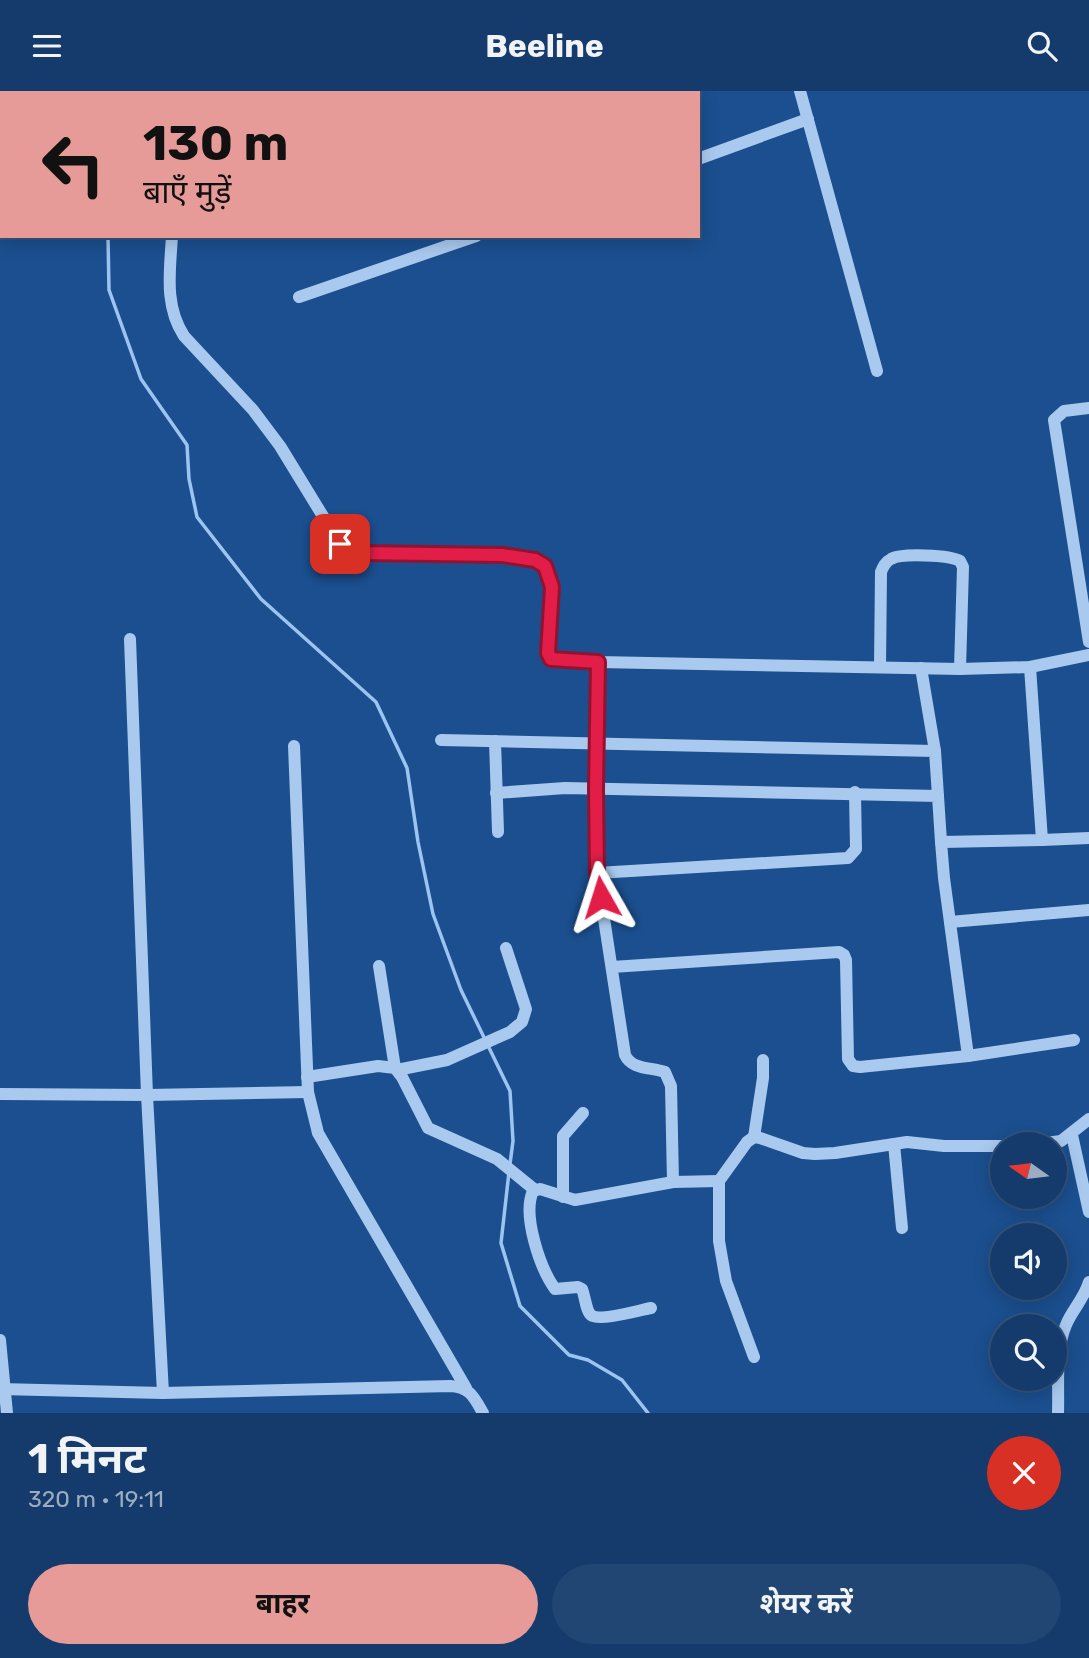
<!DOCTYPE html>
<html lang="hi">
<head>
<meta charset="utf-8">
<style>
  :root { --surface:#143b6b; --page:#214673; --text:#f1f3f6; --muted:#9dadc1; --line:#33557e; --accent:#e69b98 }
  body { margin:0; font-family:Rubik,"Noto Sans Devanagari",sans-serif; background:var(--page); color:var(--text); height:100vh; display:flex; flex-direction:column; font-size:26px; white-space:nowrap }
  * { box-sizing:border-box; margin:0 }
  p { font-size:23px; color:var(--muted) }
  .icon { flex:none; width:38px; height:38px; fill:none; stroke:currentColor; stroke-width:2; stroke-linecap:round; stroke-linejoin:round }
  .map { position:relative; height:1322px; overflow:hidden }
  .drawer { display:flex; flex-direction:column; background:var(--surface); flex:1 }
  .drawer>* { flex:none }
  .banner { position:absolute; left:0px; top:0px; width:700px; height:147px; box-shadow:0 4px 18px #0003,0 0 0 2px var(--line); background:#e69b98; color:#111; overflow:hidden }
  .needle { width:46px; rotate:284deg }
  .controls { position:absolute; left:990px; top:1041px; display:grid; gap:14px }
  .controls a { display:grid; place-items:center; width:77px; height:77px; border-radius:50%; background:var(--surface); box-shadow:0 4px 18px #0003,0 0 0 2px var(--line); font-size:35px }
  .pin { position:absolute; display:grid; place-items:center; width:60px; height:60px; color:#fff; margin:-30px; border-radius:14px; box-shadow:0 4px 10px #0006 }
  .me { position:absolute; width:77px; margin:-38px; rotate:354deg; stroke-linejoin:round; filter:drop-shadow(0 0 5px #0008) }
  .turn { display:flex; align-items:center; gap:24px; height:147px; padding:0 28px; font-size:32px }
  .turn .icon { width:91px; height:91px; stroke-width:2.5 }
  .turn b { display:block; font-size:49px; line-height:60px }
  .round { display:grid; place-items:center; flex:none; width:74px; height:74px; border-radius:37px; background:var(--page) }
  .headline { display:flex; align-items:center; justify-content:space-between; height:119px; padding:0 28px }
  h1 { font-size:42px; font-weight:700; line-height:52px }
  .primary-button { display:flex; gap:14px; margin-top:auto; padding:14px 28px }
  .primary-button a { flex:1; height:80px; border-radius:42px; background:var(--accent); color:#111; font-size:28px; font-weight:700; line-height:80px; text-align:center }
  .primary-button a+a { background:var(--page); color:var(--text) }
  header { display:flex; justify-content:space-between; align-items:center; height:91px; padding:0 28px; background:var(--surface); font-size:32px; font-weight:700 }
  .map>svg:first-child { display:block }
</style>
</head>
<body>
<header><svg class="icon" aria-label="menu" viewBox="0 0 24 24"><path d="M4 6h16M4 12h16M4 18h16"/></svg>Beeline<svg class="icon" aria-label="search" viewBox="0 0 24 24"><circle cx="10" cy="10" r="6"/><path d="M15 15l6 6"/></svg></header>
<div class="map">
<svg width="1089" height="1322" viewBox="0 0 1089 1322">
  <rect width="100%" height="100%" fill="#1b4f8f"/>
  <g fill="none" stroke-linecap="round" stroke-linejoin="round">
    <g stroke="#9cc4f0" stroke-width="3.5">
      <polyline points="226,0 240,2"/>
      <polyline points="121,2 122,0"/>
      <polyline points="632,2 638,0"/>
      <polyline points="108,145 109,199 141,288 187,354 189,388 197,426 261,508 376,611 407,677 418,751 433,823 461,899 510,1000 513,1050 510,1073"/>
      <polyline points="509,1081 501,1152 520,1215 569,1264 588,1269 622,1289 648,1322"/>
    </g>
    <g stroke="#a9c9ee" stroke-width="12">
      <polyline points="79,0 79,2"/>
      <polyline points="800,0 877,280"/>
      <polyline points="0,6 2,6"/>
      <polyline points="698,68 808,28"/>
      <path d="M172,145C170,180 164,214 184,245L253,319L280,355L340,453L350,461L359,462L502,464L535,469L545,475L552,496L548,562L551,568L598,571L960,578L1030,576L1089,564"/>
      <polyline points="299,206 476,145"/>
      <polyline points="1089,317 1064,320 1054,329 1089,551"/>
      <polyline points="130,548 147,1004 163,1302"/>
      <path d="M598,571L595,653L597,782L625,964C632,979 651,976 665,981L671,995L673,1091"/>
      <path d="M880,576L881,481C883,476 885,471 891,468C901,462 950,464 960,470L963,476L960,578"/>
      <polyline points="921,577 935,660"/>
      <polyline points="441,649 935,660 938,705"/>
      <polyline points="495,650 498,741"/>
      <polyline points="294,655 308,1001 318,1042 466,1297"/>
      <polyline points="496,702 565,697 938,705 941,751 1042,749 1030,576"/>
      <polyline points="1042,749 1089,747"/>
      <polyline points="941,751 944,787 968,965 1074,949"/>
      <polyline points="597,782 848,767 856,758 855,701"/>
      <polyline points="950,831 1089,819"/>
      <polyline points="379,875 395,977"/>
      <polyline points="612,876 839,861 844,864 846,869 848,968 853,975 860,976 968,965"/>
      <polyline points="397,979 447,969 510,941 522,931 526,918 506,857"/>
      <polyline points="307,986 378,975 395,977 402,986 428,1037 497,1068 535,1099"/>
      <polyline points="0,1003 147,1004 308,1001"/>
      <polyline points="1072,1044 1089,1121"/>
      <polyline points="754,1046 763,987 763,969"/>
      <polyline points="894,1053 902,1137"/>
      <polyline points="1030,1054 1061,1050 1089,1028"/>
      <polyline points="563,1106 563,1045 583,1022"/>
      <path d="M651,1217C640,1219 598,1231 591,1224C586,1220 585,1205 582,1198L578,1196L555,1198C540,1177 522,1124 533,1100L540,1098L575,1109L673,1091L719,1090"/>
      <polyline points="0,1249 7,1322"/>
      <polyline points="754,1266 726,1190 719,1150 719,1090 747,1051 754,1046 760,1047 803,1062 815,1063 835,1062 907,1051 944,1055 1003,1055"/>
      <path d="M0,1298L163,1302L450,1295C470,1296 474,1306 483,1322"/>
      <path d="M1058,1322C1059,1295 1055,1260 1066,1234C1072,1219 1084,1208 1089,1191"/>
    </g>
  </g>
  <rect fill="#3a679d" x="0" y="19" width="2" height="46"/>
  <rect fill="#4478b7" stroke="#305480" stroke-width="2" x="0" y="19" width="2" height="35"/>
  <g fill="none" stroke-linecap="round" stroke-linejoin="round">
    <g stroke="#92132f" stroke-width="18">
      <polyline id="route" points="340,453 350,461 359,462 502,464 535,469 545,475 552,496 548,562 551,568 598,571 596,698 597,782 601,806"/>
    </g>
    <use href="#route" stroke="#e11d48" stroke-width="12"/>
  </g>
</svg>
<div class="controls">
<a><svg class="needle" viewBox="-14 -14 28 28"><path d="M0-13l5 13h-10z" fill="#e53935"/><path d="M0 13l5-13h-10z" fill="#9dadc1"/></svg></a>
<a><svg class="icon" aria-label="sound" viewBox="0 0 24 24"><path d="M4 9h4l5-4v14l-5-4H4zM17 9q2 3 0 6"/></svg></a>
<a><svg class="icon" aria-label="search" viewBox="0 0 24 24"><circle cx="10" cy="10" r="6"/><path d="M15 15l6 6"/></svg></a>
</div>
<div class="pin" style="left:340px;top:453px;background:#d93025"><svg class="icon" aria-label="arrive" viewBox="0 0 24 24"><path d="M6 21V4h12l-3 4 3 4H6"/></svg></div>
<svg class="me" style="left:601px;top:806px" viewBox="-20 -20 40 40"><path d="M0-17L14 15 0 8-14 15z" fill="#e11d48" stroke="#fff" stroke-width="4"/></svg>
<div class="banner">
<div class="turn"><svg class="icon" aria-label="left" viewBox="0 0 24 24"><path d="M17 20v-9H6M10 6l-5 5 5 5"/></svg><div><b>130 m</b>बाएँ मुड़ें</div></div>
</div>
</div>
<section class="drawer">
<div class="headline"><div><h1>1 मिनट</h1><p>320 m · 19:11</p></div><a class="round" style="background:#d93025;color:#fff"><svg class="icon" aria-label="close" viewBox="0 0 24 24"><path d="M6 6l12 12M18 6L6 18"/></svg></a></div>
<div class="primary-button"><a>बाहर</a><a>शेयर करें</a></div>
</section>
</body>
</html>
